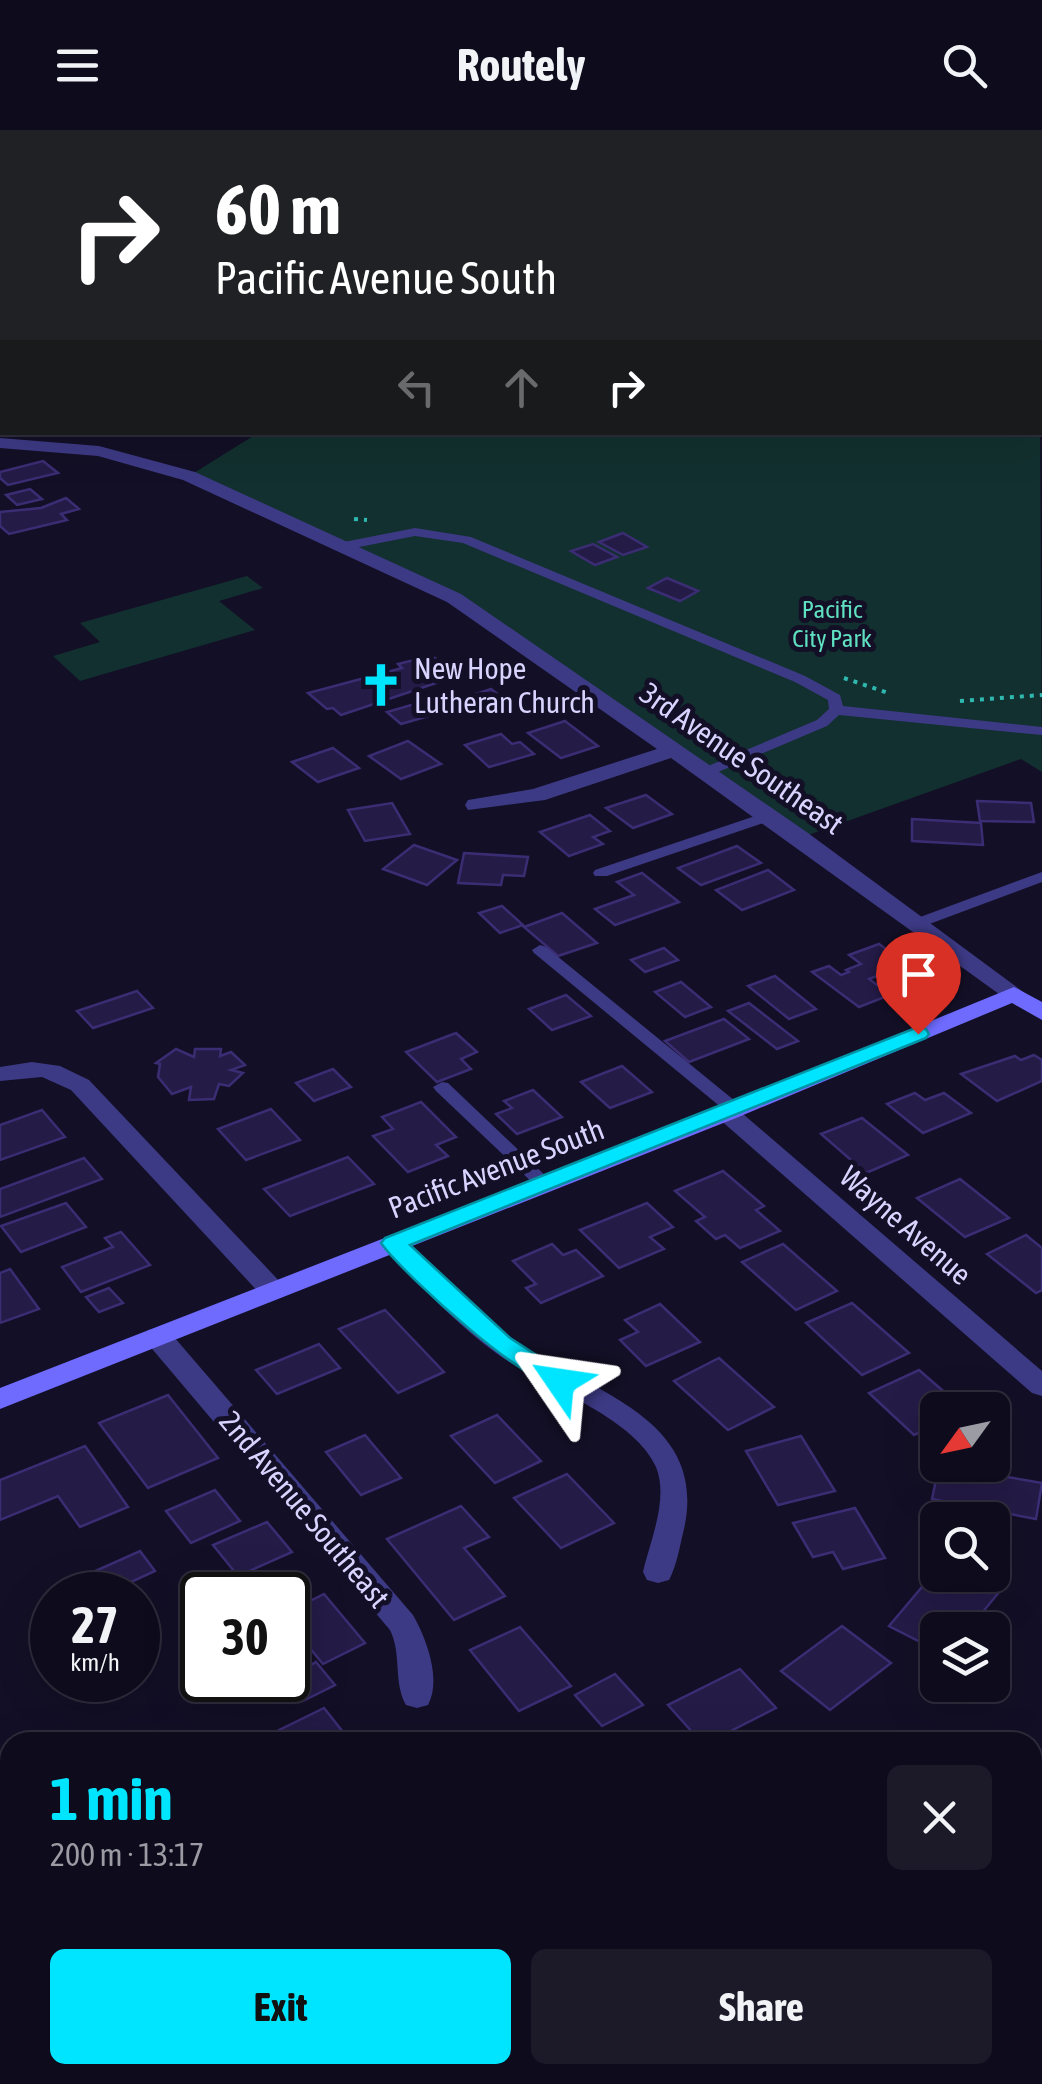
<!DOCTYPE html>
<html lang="en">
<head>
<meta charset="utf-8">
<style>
  :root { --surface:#0e0b1c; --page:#1c1929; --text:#f1f3f6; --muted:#9b9ba3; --line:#2e2b3b; --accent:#00e5ff }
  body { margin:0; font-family:"Asap Condensed",sans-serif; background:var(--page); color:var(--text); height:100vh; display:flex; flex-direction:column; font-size:38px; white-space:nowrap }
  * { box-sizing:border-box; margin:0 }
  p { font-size:32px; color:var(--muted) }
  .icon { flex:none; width:55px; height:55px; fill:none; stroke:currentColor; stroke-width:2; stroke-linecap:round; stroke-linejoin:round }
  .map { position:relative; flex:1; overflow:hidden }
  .sheet { position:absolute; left:0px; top:1602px; width:1042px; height:352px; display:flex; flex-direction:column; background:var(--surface); border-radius:30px 30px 0 0; box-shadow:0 10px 40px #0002,0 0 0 2px var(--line) }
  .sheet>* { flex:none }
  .hud { position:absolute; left:0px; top:0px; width:1042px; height:305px; box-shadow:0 10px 40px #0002,0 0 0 2px var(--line); background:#202124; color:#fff; overflow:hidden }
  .needle { width:65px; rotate:237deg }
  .buttons { position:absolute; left:920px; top:1262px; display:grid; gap:20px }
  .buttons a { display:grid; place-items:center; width:90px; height:90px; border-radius:15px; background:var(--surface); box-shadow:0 10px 40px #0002,0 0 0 2px var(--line); font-size:50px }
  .speed { position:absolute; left:30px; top:1442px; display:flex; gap:20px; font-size:50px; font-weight:700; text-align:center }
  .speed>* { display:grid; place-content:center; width:130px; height:130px; border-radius:50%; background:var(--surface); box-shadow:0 10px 40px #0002,0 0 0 2px var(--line); line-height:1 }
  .speed small { font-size:25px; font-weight:400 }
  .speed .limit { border:5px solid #111; border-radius:15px; background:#fff; color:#111 }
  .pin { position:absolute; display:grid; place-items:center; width:85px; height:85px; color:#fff; margin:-102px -42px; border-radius:50% 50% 50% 0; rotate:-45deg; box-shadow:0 0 10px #0007 }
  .pin .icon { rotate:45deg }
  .me { position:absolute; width:110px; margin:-55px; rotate:302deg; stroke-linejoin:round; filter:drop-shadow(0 0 8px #0008) }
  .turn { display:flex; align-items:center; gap:35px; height:210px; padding:0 50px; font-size:45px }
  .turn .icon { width:130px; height:130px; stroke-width:2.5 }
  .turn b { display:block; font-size:70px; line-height:85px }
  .lanes { display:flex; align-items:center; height:95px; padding:0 50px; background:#0003; justify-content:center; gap:50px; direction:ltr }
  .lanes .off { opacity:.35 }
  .round { display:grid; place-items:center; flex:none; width:105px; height:105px; border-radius:15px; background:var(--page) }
  .head { display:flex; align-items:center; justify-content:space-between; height:170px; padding:0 50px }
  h1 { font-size:60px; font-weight:700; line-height:75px; color:var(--accent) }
  .button { display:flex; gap:20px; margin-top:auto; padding:20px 50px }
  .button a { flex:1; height:115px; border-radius:15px; background:var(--accent); color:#111; font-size:40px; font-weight:700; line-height:115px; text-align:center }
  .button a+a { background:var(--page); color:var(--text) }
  header { display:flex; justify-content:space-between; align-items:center; height:130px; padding:0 50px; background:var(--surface); font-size:45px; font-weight:700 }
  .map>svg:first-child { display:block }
</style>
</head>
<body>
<header><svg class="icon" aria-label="menu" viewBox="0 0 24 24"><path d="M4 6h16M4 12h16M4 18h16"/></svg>Routely<svg class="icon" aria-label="search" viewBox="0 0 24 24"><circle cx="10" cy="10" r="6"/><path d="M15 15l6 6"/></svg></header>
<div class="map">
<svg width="1042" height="1954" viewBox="0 0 1042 1954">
  <rect width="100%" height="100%" fill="#130f26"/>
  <g fill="#12302f">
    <polygon points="0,0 621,0 2,2 2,183"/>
    <polygon points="777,0 1042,0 1042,221 1040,2 774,2"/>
    <polygon points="1040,286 1042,642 1021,629 800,708 454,468 189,346 258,303 1040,302"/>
    <polygon points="247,446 263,458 219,471 255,500 80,551 53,526 100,512 80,493"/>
  </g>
  <g fill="#241b47" stroke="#3b2d73" stroke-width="2.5">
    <polygon points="43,331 58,343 8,355 0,348 0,342"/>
    <polygon points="30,359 42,369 17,375 6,365"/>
    <polygon points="66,368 79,379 61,384 67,390 9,404 0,396 0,382 41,378"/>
    <polygon points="623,403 647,417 623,425 599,412"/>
    <polygon points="593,414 617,427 595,435 571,421"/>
    <polygon points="667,448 698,461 680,471 648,458"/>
    <polygon points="435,528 457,546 341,585 333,578 327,579 308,563 402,538 398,534 414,530 419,533"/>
    <polygon points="491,559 508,572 469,584 452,572"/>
    <polygon points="415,574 429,586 401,594 387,582"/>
    <polygon points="565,591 598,616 561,628 528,603"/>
    <polygon points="501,604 512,614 520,612 534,624 489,637 465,615"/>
    <polygon points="408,611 441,634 401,649 369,626"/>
    <polygon points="333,618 359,638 318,652 292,632"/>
    <polygon points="646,665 672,684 633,698 606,678"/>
    <polygon points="977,671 1031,673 1034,692 980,691"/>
    <polygon points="392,673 410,704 365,711 348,680"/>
    <polygon points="590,685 610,701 593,707 603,714 569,726 540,702"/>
    <polygon points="912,689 981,693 983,715 912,711"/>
    <polygon points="414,715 457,730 427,755 383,739"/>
    <polygon points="737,716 761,733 701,755 678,738"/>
    <polygon points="464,723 528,727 524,746 503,745 501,755 458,753"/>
    <polygon points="768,740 794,760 742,780 716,760"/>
    <polygon points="642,743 679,772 615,795 595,779 634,765 617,752"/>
    <polygon points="502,776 523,795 500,803 479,783"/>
    <polygon points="562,783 597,813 558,826 524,797"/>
    <polygon points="879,814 900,829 911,825 921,832 910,836 933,852 904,863 880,845 869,849 890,865 859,877 812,842 829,836 841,845 849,842 846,840 861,834 849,825"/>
    <polygon points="664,818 678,830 645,842 631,830"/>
    <polygon points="775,846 816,879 789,889 748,856"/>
    <polygon points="681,852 711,877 685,887 655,862"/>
    <polygon points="137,861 153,878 93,898 77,881"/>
    <polygon points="566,865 591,886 552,900 529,879"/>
    <polygon points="749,873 798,911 777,919 728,881"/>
    <polygon points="724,889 749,909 689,932 665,911"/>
    <polygon points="456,903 477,922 461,929 471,939 437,952 406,922"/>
    <polygon points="176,919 194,927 195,919 221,919 220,926 231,922 245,935 231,940 243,943 229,956 219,954 214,969 189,970 191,957 172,964 158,947 160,934 156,933"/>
    <polygon points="1034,925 1042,930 1042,951 997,971 961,944 1015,926 1021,930"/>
    <polygon points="622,936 652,962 610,978 581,952"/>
    <polygon points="333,939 351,957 314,971 296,953"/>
    <polygon points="533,960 562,987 517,1004 496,984 512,978 504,971"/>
    <polygon points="915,963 925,970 944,963 971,983 923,1003 887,974"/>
    <polygon points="421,972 456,1007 436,1015 448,1026 408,1042 373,1006 393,999 382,987"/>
    <polygon points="271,979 300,1010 246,1030 218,999"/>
    <polygon points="42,980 65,1007 0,1030 0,995"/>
    <polygon points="862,988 908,1025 866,1043 821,1004"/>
    <polygon points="348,1027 374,1054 290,1086 264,1059"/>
    <polygon points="84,1028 102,1049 0,1087 0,1059"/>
    <polygon points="723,1041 764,1076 756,1080 780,1101 740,1118 725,1105 716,1109 696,1091 705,1087 675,1061"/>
    <polygon points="960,1049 1009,1088 965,1107 917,1068"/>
    <polygon points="66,1073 86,1097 21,1122 1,1096"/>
    <polygon points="647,1073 673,1097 650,1107 664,1119 619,1138 580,1100"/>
    <polygon points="121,1102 150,1135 81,1162 62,1137 113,1117 105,1108"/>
    <polygon points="1026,1105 1042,1118 1042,1160 1036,1163 987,1124"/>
    <polygon points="552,1114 563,1125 576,1120 603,1146 541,1173 526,1158 536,1154 513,1131"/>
    <polygon points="783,1114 837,1161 796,1180 742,1132"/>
    <polygon points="10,1139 39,1179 0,1193 0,1143"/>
    <polygon points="109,1158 123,1173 99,1182 86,1167"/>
    <polygon points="852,1173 909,1223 862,1245 806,1193"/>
    <polygon points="660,1174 700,1212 646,1236 620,1210 638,1202 625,1190"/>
    <polygon points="385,1180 444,1242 398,1263 339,1199"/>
    <polygon points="319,1214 340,1238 277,1264 256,1240"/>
    <polygon points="719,1228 774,1277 728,1300 674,1251"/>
    <polygon points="919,1240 950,1267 932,1275 938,1280 938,1293 914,1305 869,1263"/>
    <polygon points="168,1265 218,1328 148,1358 99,1293"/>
    <polygon points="497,1285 541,1331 495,1353 451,1306"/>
    <polygon points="365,1305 401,1348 361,1365 326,1322"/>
    <polygon points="801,1306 835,1361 778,1375 746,1321"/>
    <polygon points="85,1316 128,1377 80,1397 58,1366 0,1390 0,1350"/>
    <polygon points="939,1335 1042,1353 1036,1389 1010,1384 1007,1402 992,1400 992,1390 954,1390 958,1374 932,1369"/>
    <polygon points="567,1344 614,1393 561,1418 514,1368"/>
    <polygon points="215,1360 240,1391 191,1413 166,1381"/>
    <polygon points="461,1376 489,1407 464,1418 505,1466 454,1490 387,1409"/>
    <polygon points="855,1378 885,1428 843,1439 833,1422 813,1427 793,1393"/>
    <polygon points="267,1392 292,1422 238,1446 213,1415"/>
    <polygon points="140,1421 155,1441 103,1465 98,1465 84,1446"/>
    <polygon points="938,1438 938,1445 968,1445 1000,1461 968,1500 938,1500 938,1521 889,1496"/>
    <polygon points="324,1464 365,1513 323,1534 288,1492 288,1482"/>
    <polygon points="842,1496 891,1533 830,1580 781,1541"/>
    <polygon points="520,1497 571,1556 519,1581 470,1520"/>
    <polygon points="316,1532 335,1555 303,1571 286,1550"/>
    <polygon points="740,1539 776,1578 709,1612 701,1612 668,1575"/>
    <polygon points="615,1544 643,1575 602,1596 575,1565"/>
    <polygon points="324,1578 351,1612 266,1612 263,1608"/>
    <polygon points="1042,1628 1042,1693 1032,1698 1032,1633"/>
    <polygon points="429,1945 537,1945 521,1954 423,1954 420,1950"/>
  </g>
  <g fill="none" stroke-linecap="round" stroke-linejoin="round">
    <g stroke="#2fb8b0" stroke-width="4" stroke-dasharray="4 6" stroke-linecap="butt">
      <polyline points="354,389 367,390"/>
      <polyline points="844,548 891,564"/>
      <polyline points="960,571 1042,565"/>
    </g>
    <g fill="#3d3a85" fill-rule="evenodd">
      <rect x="0" y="126" width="2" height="6"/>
      <polygon points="415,398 471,407 805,546 840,565 843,576 1042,597 1042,605 839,585 827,596 711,645 701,645 701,639 817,590 829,579 828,570 795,552 463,413 415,406 344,420 338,416 344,412"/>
      <polygon points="770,681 775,683 778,686 775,689 607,746 595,746 593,743 595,740"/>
      <polygon points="1042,742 1042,752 924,796 912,796 910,793 912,790"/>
      <polygon points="540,815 546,817 740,975 743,979 740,983 728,983 534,823 532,820"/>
      <polygon points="442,952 448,953 550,1050 553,1054 550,1058 538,1058 436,961 433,957"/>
    </g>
    <g fill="#3d3a85" fill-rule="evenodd">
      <polygon points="0,308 99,316 195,342 461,464 808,703 1026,864 1014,871 1006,869 671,628 545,670 468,680 465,675 468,670 533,659 657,619 447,472 183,350 98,326 0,318"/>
      <polygon points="32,932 60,936 89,950 283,1155 287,1161 283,1167 263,1167 71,960 42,947 0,951 0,937"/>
      <polygon points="727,975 736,978 1042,1241 1042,1266 1032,1263 718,988 714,983 718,978"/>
      <path d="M394,1104L403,1107C440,1142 475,1181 516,1211C588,1262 709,1286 684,1399C680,1415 677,1435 669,1450L658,1453L647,1450L643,1442C650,1411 669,1369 656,1337C634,1286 539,1255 496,1223C455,1193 420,1155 385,1119L381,1113L385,1107Z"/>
      <path d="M158,1198L168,1200L413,1485C426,1508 442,1549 428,1575L417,1578L406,1575C393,1552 402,1524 390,1500L148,1214L144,1207L148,1200Z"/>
      <polygon points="1042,1763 1042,1794 1032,1797 1032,1766"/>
      <polygon points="720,1945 767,1945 763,1954 716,1954"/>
    </g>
    <polygon fill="#6f6bff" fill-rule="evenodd" points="1014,857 1042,872 1042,890 1012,873 736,988 0,1279 0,1258 718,978"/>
  </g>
  <path fill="#00e5ff" stroke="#0095a6" stroke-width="2.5" d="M918,897L926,899L929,904L926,908L410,1115L510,1208L569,1246L573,1252L569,1258C537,1267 402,1143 381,1113L385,1108Z"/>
  <defs>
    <g id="church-bare" transform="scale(3.45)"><path d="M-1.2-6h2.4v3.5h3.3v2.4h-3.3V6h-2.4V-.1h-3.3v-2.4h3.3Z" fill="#00e5ff" stroke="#130f26" stroke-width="2.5" paint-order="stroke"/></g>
  </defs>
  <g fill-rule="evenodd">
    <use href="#church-bare" x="381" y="555"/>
  </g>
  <g text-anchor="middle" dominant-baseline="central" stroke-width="10" stroke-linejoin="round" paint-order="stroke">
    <g font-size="25" fill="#5fe0c0" stroke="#130f26">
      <text x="832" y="479">Pacific<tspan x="832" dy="29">City Park</tspan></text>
    </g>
    <g font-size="30" fill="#d9d4ff" stroke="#130f26" text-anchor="start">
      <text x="414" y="538">New Hope<tspan x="414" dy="34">Lutheran Church</tspan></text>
    </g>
    <g font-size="30" fill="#d9d4ff" stroke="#130f26">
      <text transform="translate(742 628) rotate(35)">3rd Avenue Southeast</text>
      <text transform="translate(496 1038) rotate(-21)">Pacific Avenue South</text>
      <text transform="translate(906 1095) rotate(41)">Wayne Avenue</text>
      <text transform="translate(305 1379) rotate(50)">2nd Avenue Southeast</text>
    </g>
  </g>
</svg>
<div class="buttons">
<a><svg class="needle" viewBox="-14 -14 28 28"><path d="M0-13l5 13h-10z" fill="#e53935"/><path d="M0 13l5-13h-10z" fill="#9b9ba3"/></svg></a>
<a><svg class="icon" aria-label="search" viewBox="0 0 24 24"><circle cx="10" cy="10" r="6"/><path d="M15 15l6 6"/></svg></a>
<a><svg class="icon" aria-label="layers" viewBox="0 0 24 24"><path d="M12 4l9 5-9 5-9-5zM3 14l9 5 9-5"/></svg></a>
</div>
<div class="speed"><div>27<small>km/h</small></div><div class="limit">30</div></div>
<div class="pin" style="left:918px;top:904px;background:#d93025"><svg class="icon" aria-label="arrive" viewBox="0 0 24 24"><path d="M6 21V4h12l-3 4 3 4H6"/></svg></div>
<svg class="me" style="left:560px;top:1252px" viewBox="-20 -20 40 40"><path d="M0-17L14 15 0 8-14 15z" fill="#00e5ff" stroke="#fff" stroke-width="4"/></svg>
<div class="hud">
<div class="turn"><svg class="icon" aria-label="right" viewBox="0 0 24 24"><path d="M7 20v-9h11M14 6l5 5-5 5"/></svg><div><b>60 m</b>Pacific Avenue South</div></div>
<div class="lanes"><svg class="icon off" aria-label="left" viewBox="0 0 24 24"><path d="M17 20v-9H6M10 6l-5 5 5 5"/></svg><svg class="icon off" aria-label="ahead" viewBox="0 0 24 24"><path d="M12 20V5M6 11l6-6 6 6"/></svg><svg class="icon" aria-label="right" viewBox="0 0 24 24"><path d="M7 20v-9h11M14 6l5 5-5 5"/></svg></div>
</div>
<section class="sheet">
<div class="head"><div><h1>1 min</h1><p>200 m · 13:17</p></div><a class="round"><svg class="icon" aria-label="close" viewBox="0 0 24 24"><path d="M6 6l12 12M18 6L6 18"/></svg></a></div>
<div class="button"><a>Exit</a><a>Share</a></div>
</section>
</div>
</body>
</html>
